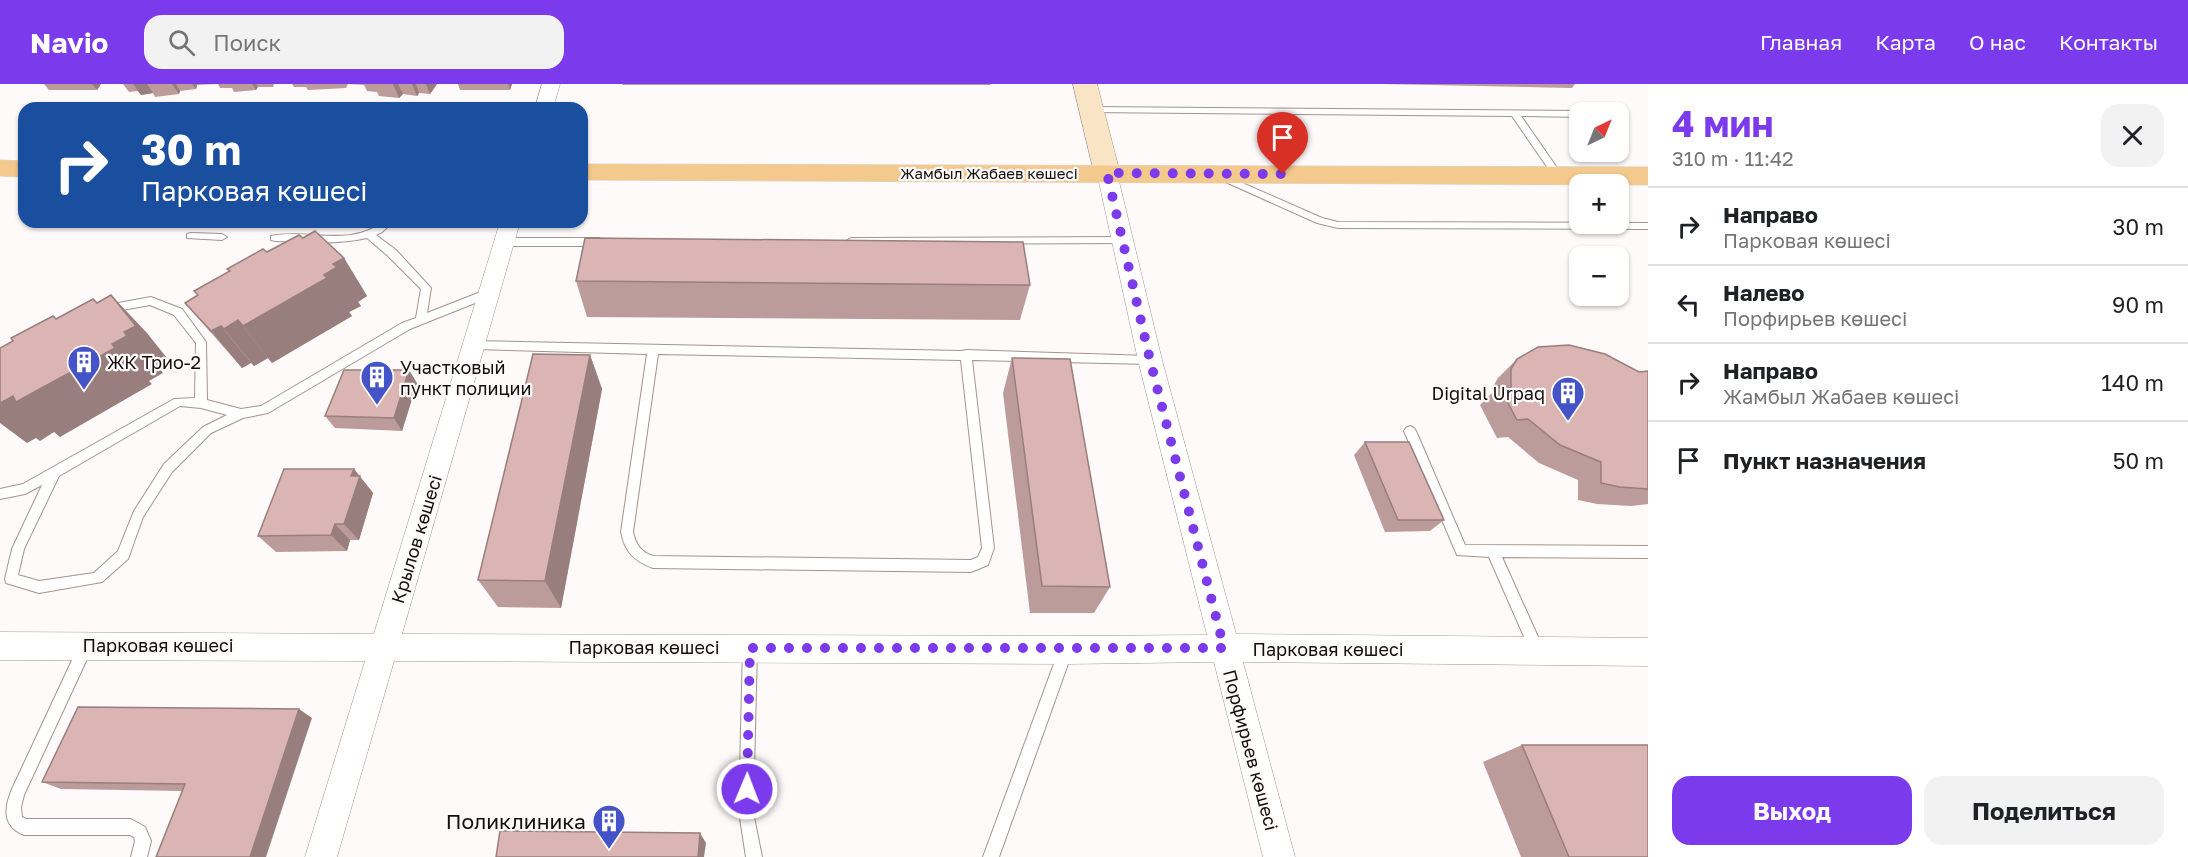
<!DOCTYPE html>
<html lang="ru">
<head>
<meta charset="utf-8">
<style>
  :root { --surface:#fff; --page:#f2f2f2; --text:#202124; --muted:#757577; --line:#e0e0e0; --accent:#7c3aed }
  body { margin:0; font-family:"Golos Text",sans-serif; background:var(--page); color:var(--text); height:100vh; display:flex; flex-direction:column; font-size:22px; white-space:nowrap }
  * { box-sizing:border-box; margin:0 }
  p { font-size:20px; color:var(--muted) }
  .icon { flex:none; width:33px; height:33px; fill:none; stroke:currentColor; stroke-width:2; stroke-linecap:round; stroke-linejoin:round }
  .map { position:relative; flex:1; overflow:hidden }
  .sheet { display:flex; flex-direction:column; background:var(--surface); width:540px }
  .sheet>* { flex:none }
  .hud { position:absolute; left:18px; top:18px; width:570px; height:126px; border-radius:18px; box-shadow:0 2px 4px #0004; background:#1a4fa0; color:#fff; overflow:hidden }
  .needle { width:39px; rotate:43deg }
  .buttons { position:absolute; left:1569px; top:18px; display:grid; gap:12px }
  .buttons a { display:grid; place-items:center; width:60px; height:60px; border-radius:12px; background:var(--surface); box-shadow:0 2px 4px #0004; font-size:30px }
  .pin { position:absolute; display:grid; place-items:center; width:51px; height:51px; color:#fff; margin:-62px -26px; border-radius:50% 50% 50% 0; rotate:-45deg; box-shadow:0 0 6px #0007 }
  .pin .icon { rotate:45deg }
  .me { position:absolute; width:66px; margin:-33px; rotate:1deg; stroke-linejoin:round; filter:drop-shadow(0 0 4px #0008) }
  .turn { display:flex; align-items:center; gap:21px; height:126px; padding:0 24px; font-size:27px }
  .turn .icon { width:78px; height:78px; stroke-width:2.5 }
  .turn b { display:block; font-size:42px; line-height:51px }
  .round { display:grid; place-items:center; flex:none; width:63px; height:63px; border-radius:18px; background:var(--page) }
  .headline { display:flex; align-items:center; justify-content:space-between; height:102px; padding:0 24px }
  h1 { font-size:36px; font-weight:700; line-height:45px; color:var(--accent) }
  .primary-button { display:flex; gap:12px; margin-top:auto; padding:12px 24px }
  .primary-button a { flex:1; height:69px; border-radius:18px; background:var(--accent); color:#fff; font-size:24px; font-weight:700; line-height:69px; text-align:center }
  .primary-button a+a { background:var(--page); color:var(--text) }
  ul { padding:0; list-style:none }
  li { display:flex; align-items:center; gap:18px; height:78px; padding:0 24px; border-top:2px solid var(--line) }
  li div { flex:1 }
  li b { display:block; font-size:22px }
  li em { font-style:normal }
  header { display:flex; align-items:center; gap:36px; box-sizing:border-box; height:84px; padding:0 30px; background:var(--accent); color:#fff }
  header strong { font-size:28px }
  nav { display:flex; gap:33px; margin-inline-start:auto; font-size:21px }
  .search { width:420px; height:54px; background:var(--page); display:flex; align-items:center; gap:15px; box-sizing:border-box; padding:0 21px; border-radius:18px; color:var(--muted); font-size:22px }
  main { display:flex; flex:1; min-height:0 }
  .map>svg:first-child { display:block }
</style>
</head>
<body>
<header>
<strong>Navio</strong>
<div class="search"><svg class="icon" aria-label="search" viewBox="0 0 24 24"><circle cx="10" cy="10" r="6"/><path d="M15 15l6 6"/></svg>Поиск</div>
<nav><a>Главная</a><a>Карта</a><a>О нас</a><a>Контакты</a></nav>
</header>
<main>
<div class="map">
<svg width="1648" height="773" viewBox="0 0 1648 773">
  <rect width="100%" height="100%" fill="#fdfaf9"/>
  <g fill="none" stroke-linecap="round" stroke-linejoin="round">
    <g stroke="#a2948e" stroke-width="2">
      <g id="lane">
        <polygon points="1092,23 1580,27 1583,28 1580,28 1580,33 1521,32 1562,91 1557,94 1554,93 1512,32 1089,28 1088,26"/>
        <polygon points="1222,90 1322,134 1338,138 1648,139 1648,145 1338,144 1317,139 1219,95 1217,93"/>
        <path d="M382,138H393L382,148L376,151L396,166L431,204L427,229L491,204L495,205L496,208L495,211L410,245L268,329L243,334L211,349L172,388L143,433L128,475L102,498L39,509L6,499L5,495L12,465L42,401L25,410L0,415V405L23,400L174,315L195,314L196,259L174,231L150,221L106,229L101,225L102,222L151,213L182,225L206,258L207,316L241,325L261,322L402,239L416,234L421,205L388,172L367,154C336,161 306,158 275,157L271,156V152C307,144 350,164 382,138ZM180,322L201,324L227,331L203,343L164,380L134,427L118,467L94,489L39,497L18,491L24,465L59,392Z"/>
        <polygon points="191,149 222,150 227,153 222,156 187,154 187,150"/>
        <polygon points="1123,153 1128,156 1123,159 851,160 846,157 851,154"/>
        <polygon points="505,154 599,154 604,158 599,162 505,162 500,158"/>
        <path d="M476,257L962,267L966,266L1150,272L1156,276L1150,280L972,276L994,464L988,481L971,488L653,484C634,477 625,468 621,448L647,270L476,265L471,261ZM658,270L961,276L982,464L978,473L971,476L653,472C641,468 636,461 633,448Z"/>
        <polygon points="1410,342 1414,344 1416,347 1465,461 1648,462 1648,474 1502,473 1544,566 1542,571 1537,572 1532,571 1489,473 1457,471 1404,347 1406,344"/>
        <path d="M86,556L91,557L93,562L24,711L21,723L22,733L26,735H131L145,743L151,757L147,773H131L135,757L134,753L130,751H24C2,742 4,724 12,705L81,557Z"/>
        <polygon points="750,558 755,559 757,564 753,728 762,773 746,773 739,728 743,564 745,559"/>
        <polygon points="1066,560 1071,561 1073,566 999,773 983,773 1059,566 1061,561"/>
      </g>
    </g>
    <g stroke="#a2948e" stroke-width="1">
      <g id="street">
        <polygon points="542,0 560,0 553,24 535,24"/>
        <polygon points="1107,82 1114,84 1117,89 1162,276 1236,550 1648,554 1648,582 1243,578 1295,773 1263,773 1214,578 1066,580 394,577 337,773 305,773 365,577 0,576 0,548 374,550 500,138 520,138 402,550 1066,552 1207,551 1138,276 1097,89 1100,84"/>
      </g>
    </g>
    <g stroke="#a2948e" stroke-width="1">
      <polygon id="secondary" points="1073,0 1097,0 1120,89 1116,95 1107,98 1098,95 1094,89"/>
    </g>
    <g stroke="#d5d4d3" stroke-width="1">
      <g id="primary">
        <polygon points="0,76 24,77 24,93 0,92"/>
        <polygon points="582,80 1648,83 1648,101 582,96"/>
      </g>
    </g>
    <use href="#lane" fill="#fff" fill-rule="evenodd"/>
    <use href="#street" fill="#fff" fill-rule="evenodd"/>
    <use href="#secondary" fill="#f9e4c6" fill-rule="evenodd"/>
    <use href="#primary" fill="#f4c98d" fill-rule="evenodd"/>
  </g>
  <g fill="#bc9b9b">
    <polygon points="44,0 101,0 97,6 49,6"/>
    <polygon points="123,0 274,0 273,3 258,3 256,6 234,8 232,4 220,4 218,0 197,1 196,5 180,7 179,10 155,13 153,9 141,11 138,7 129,8"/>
    <polygon points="292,0 437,0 430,10 419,9 417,12 403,10 399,14 379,12 377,8 367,7 364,1 348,0 346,4 308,6 306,3 294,3"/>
    <polygon points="458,0 512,0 510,6 460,6"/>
    <polygon points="622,0 991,0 990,1 623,1"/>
    <polygon points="1382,0 1575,0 1572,4"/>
    <polygon points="303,154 344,174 367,212 358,218 361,222 349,228 352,232 272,279 268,274 254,282 251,279 242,284 185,219 198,211 230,188 227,185"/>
    <polygon points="576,197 1030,201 1020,236 587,233"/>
    <polygon points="590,271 602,305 561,524 498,523 478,496"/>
    <polygon points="1012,274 1110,503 1094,529 1030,529 1003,309"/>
    <polygon points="1517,275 1639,288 1648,287 1648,420 1631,422 1597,420 1578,416 1578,396 1539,379 1508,353 1497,354 1480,321 1492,309 1492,304 1498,294"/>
    <polygon points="417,299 402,347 335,344 325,332"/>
    <polygon points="1365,358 1444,436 1430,447 1385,448 1354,371"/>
    <polygon points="354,385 373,409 359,456 350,456 347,467 276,468 258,452"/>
    <polygon points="312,634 182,707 61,705 42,698"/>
    <polygon points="1522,661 1648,773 1521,773 1483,678"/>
  </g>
  <g fill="#997e7e">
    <polygon points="92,0 101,0 97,6"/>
    <polygon points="133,0 147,0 153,9 141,11"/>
    <polygon points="172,0 176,0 180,7 179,10"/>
    <polygon points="192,0 196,0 197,1 196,5"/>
    <polygon points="252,0 256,0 258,3 256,6"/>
    <polygon points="393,0 398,0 403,10 399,14"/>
    <polygon points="412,0 416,0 419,9 417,12"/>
    <polygon points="426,0 437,0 430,10"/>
    <polygon points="508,0 512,0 510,6"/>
    <polygon points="344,174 367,212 358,218 361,222 349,228 352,232 272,279 243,242 324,191 333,180"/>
    <polygon points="111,211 147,249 171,279 160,285 163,289 149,297 152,300 60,353 54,348 40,357 36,354 27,359 0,339 0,319 112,260 125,248"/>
    <polygon points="238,236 268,274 254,282 224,245"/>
    <polygon points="221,242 251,279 242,284 211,247"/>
    <polygon points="590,271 602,305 561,524 545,497"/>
    <polygon points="409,286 417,299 402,347 394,334"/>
    <polygon points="354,385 373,409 359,456 344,440 351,392"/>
    <polygon points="335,440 350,456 347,467 331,451"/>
    <polygon points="299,625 312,634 266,773 250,773"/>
    <polygon points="700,749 706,759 704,773 698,773"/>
  </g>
  <g fill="#dbb4b4" stroke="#997e7e" stroke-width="1.5">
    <polygon points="315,147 344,174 333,180 337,183 324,191 327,194 243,242 238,236 224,245 221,242 211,247 185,219 198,211 194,207 230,187 227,185 263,165 267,168 299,151 303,154"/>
    <polygon points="585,154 1023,158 1030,201 576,197"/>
    <polygon points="111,211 136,242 124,248 127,252 112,260 115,264 16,318 13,312 0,319 0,264 13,257 11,254 53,232 56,235 93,215 97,219"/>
    <polygon points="1569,261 1605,270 1639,288 1648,287 1648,405 1620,403 1601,399 1601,378 1560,361 1528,335 1517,336 1499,302 1511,304 1511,285 1517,275 1538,263"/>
    <polygon points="533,270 590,271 545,497 478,496"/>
    <polygon points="1012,274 1070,275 1110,503 1042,502"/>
    <polygon points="344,286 409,286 394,334 325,332"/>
    <polygon points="1365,358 1409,358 1444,436 1398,436"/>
    <polygon points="284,385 354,385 351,392 360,392 344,440 335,440 331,451 258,452"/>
    <polygon points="78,623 299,625 250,773 156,773 185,700 42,698"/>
    <polygon points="1522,661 1648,661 1648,773 1569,773"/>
    <polygon points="500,747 700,749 698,773 496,773"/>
  </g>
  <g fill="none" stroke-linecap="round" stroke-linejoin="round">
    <polyline stroke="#7c3aed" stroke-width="10" stroke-dasharray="0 18" points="747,705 750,564 1224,564 1150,276 1107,89 1283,90"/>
  </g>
  <defs>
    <g id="building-pin" transform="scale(1.725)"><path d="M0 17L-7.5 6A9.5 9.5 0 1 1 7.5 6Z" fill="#4454c8" stroke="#fdfaf9"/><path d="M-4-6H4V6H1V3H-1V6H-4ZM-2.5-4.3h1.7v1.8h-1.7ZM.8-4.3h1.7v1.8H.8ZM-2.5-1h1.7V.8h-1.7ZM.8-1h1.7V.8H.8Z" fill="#fff"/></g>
  </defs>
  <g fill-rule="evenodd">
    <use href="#building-pin" x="84" y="278"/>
    <use href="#building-pin" x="377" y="293"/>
    <use href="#building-pin" x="1568" y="309"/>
    <use href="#building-pin" x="609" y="737"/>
  </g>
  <g text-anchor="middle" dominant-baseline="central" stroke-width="4.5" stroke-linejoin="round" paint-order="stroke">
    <g font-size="15" fill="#140f0d" stroke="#fdfaf9">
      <text x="989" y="89">Жамбыл Жабаев көшесі</text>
    </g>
    <g font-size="18" fill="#140f0d" stroke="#fdfaf9" text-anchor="start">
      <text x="107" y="278">ЖК Трио-2</text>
      <text x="400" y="283">Участковый<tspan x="400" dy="21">пункт полиции</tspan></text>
      <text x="1545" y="309" text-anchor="end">Digital Urpaq</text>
    </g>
    <g font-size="18" fill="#140f0d" stroke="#fdfaf9">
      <text transform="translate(416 455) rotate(-73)">Крылов көшесі</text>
      <text x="158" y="561">Парковая көшесі</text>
      <text x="644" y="563">Парковая көшесі</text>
      <text x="1328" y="565">Парковая көшесі</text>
      <text transform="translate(1251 666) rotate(75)">Порфирьев көшесі</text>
    </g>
    <g font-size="21" fill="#140f0d" stroke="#fdfaf9" text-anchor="end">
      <text x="586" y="737">Поликлиника</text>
    </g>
  </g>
</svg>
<div class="buttons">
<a><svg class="needle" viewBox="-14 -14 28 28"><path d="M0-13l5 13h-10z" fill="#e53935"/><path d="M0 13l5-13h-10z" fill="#757577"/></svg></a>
<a>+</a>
<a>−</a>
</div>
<div class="pin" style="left:1283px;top:90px;background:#d93025"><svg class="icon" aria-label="arrive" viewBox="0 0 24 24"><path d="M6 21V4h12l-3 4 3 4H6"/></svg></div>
<svg class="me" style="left:747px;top:705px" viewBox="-20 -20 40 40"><circle r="17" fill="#7c3aed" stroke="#fff" stroke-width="3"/><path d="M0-11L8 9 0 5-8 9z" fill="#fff"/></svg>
<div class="hud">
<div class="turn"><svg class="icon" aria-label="right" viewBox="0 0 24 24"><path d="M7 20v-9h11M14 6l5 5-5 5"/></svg><div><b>30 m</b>Парковая көшесі</div></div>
</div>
</div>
<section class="sheet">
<div class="headline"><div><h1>4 мин</h1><p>310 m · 11:42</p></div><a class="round"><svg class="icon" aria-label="close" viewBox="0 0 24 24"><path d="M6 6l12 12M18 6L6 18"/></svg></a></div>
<ul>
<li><svg class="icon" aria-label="right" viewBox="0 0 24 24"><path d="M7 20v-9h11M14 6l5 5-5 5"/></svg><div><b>Направо</b><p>Парковая көшесі</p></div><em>30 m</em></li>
<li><svg class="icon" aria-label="left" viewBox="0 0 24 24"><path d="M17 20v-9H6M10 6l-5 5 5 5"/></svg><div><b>Налево</b><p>Порфирьев көшесі</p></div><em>90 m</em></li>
<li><svg class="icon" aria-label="right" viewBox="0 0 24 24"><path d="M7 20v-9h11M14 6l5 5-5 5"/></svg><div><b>Направо</b><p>Жамбыл Жабаев көшесі</p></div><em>140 m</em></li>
<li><svg class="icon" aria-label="arrive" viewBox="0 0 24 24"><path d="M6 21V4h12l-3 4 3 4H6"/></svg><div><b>Пункт назначения</b></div><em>50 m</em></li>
</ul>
<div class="primary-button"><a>Выход</a><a>Поделиться</a></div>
</section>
</main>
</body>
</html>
